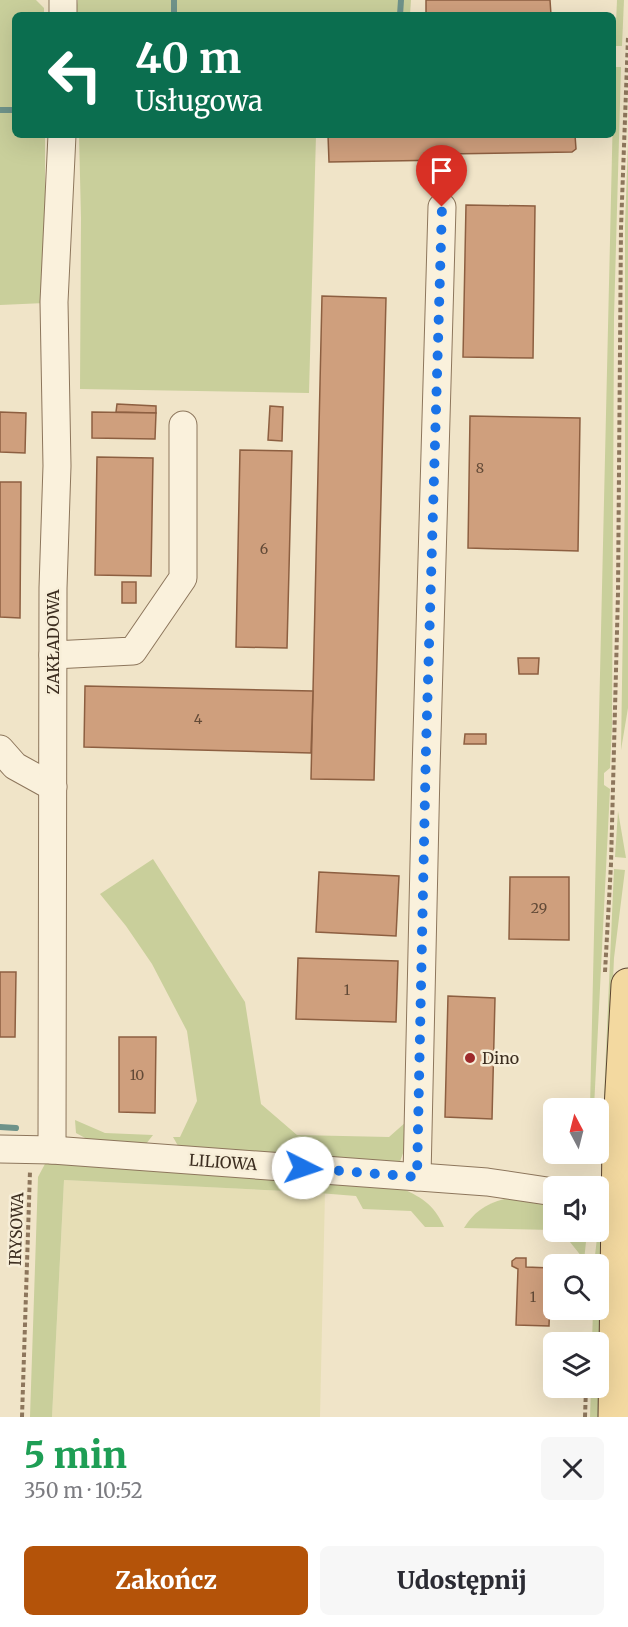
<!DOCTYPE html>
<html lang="pl">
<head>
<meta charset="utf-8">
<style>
  :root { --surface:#fff; --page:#f7f7f7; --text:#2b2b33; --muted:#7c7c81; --accent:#b45309 }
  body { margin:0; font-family:Merriweather,serif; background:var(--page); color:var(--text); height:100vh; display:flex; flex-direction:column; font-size:22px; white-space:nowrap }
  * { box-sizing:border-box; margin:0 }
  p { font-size:20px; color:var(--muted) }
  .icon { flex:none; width:33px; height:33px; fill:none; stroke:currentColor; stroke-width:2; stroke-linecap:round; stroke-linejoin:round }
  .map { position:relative; height:1417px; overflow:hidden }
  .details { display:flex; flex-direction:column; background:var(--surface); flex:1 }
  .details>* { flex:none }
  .top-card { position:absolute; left:12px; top:12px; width:604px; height:126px; border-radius:9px; box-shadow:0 6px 24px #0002; background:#0b6e4f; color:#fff; overflow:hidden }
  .needle { width:39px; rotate:353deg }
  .tools { position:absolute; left:543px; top:1098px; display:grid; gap:12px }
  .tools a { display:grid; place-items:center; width:66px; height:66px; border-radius:9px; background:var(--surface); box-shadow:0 6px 24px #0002; font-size:30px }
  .pin { position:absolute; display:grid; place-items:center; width:51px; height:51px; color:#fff; margin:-62px -26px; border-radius:50% 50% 50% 0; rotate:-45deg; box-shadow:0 0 6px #0007 }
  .pin .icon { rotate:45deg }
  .me { position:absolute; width:66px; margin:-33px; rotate:94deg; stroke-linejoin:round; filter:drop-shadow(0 0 4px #0008) }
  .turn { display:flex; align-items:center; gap:21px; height:126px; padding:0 24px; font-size:27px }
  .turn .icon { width:78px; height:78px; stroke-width:2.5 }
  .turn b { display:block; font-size:42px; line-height:51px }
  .round { display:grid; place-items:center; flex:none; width:63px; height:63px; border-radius:9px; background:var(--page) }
  .overview { display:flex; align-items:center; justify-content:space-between; height:102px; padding:0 24px }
  h1 { font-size:36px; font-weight:800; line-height:45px; color:#1e9e55 }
  .button { display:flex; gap:12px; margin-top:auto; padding:12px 24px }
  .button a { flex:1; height:69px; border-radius:9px; background:var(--accent); color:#fff; font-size:24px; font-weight:800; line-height:69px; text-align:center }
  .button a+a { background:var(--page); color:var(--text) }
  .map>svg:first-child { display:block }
</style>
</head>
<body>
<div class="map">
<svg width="628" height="1417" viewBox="0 0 628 1417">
  <rect width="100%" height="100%" fill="#f0e4c8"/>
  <polygon fill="#e6deb5" points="64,1180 325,1193 320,1417 52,1417"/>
  <g fill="#c9cf9b">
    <polygon points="0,0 36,0 44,8 44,15 15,15 15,135 45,135 45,303 0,305"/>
    <polygon points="78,0 411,0 410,15 75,15"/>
    <polygon points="617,0 624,0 622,46 615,46"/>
    <polygon points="614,67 621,67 614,317 612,726 610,768 604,773 604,785 610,789 594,1108 590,1108"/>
    <polygon points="79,135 316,135 309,393 80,389 81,218"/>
    <polygon points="628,143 628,708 621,750 625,488 625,224"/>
    <polygon points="618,811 626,858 615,857"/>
    <polygon points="153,859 245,1002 261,1104 297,1135 389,1137 406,1122 406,1145 398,1167 181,1151 173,1137 180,1137 197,1101 187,1031 152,964 126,926 100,894"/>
    <polygon points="614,869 625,870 614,958 605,1159 601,1166"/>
    <polygon points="75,1120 105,1133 153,1135 142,1149 98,1145 76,1133"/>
    <path d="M46,1162L398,1187C420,1196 434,1204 444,1227H425L411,1211L363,1209L356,1196L306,1192L64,1180L52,1417H30L38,1177Z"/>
    <path d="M508,1198L553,1201V1230L464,1228C475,1210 488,1203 508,1198Z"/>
    <polygon points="599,1221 602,1228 603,1237 599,1387 598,1342 592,1342 593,1310 598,1310 598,1264 594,1264"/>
    <polygon points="562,1232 587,1232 584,1261 582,1257"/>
    <polygon points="591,1388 598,1388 598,1417 590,1417"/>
  </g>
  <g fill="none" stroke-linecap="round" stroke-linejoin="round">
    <g stroke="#6f938a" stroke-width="6">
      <polyline points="174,15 174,0"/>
      <polyline points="400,15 401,0"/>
      <polyline points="0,110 15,110"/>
      <polyline points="0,1127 16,1128"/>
    </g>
  </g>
  <g fill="#cf9f7d" stroke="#8d5f41" stroke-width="1.5">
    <polygon points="426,0 550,0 551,15 426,15"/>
    <polygon points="328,135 575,135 576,149 572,152 447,154 447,160 329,162"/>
    <polygon points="466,205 535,206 533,358 463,357"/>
    <polygon points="322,296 386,298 374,780 311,779"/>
    <polygon points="117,404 156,406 156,413 116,412"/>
    <polygon points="270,406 283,407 282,441 268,440"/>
    <polygon points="0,412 26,413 25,453 0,452"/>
    <polygon points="92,412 156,413 155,439 92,438"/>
    <polygon points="470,416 580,418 578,551 468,548"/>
    <polygon points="240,450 292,451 287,648 236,647"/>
    <polygon points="97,457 153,458 151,576 95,575"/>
    <polygon points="0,482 21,482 20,618 0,617"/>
    <rect x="122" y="582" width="14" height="21"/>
    <polygon points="518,658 539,658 538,674 519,674"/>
    <polygon points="85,686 313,691 311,753 84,747"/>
    <polygon points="465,734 486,734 486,744 464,744"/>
    <polygon points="319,872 399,876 396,936 316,932"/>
    <polygon points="510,877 569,877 569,940 509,939"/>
    <polygon points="298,958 398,961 396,1022 296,1019"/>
    <polygon points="0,972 16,972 15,1037 0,1037"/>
    <polygon points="448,996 495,998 492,1119 445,1117"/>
    <polygon points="119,1037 156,1037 155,1113 119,1112"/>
    <polygon points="516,1258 526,1258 526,1267 551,1268 549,1326 516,1325 518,1269 512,1266 512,1261"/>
  </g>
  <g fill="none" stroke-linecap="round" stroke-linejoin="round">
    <g stroke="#8d765c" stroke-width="29">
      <g id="minor">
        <polyline points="63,0 63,15"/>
        <polyline points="53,655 133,651 183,578 183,425"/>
        <polyline points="0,749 15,766 53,787"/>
        <polyline points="0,1149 52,1150 487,1182 554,1192"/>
        <polyline points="52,1150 53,588 57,466 54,302 62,135"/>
        <polyline points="417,1177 426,771 442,207"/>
      </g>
    </g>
    <g stroke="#5b4430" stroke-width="35">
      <polyline id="major" points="615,1417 619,1144 628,985"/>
    </g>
    <g stroke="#8d765c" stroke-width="4" stroke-dasharray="4.5 3" stroke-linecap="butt">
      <polyline points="605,972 611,864 618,593 621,228 628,37"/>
      <polyline points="22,1417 30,1171"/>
      <polyline points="585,1417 586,1388"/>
    </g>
    <use href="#minor" stroke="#faf1dc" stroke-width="27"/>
    <use href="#major" stroke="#f3d9a0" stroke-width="33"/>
  </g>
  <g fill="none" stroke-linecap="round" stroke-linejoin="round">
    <polyline stroke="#1a73e8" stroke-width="10" stroke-dasharray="0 18" points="303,1168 417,1177 426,748 442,207"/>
  </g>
  <circle fill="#9e2a2b" stroke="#f7eed8" stroke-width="2" cx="470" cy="1058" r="6"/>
  <g text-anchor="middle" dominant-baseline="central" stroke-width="5" stroke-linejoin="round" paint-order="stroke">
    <g font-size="14" fill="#624a37">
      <text x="480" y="468">8</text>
      <text x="264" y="549">6</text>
      <text x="198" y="719">4</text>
      <text x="539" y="908">29</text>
      <text x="347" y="990">1</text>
      <text x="137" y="1075">10</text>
      <text x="533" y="1297">1</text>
    </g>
    <g font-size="16" fill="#3d2e20" stroke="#f7eed8">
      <text transform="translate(53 642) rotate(-90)">ZAKŁADOWA</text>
      <text transform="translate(223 1162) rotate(4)">LILIOWA</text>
      <text transform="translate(16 1229) rotate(-88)">IRYSOWA</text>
    </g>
    <g font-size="16" fill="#3d2e20" stroke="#f7eed8" text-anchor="start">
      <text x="482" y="1058">Dino</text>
    </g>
  </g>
</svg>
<div class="tools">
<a><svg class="needle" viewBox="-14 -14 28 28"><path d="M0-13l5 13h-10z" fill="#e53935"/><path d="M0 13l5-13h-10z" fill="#7c7c81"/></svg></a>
<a><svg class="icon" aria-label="sound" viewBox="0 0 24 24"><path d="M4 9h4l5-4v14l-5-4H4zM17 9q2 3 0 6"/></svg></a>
<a><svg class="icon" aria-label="search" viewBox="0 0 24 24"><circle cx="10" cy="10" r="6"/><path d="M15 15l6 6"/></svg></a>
<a><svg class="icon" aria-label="layers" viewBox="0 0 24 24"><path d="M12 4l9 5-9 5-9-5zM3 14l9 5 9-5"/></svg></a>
</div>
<div class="pin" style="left:442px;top:207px;background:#d93025"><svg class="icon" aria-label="arrive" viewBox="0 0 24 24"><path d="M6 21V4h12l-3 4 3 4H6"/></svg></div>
<svg class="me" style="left:303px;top:1168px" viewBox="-20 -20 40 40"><circle r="19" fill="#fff"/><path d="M0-13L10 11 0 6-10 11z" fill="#1a73e8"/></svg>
<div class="top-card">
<div class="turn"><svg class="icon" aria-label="left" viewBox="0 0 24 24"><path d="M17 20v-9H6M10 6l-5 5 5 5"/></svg><div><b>40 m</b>Usługowa</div></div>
</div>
</div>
<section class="details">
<div class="overview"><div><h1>5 min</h1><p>350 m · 10:52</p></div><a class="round"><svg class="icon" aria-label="close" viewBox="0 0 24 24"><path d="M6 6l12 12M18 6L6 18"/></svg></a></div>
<div class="button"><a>Zakończ</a><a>Udostępnij</a></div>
</section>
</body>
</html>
